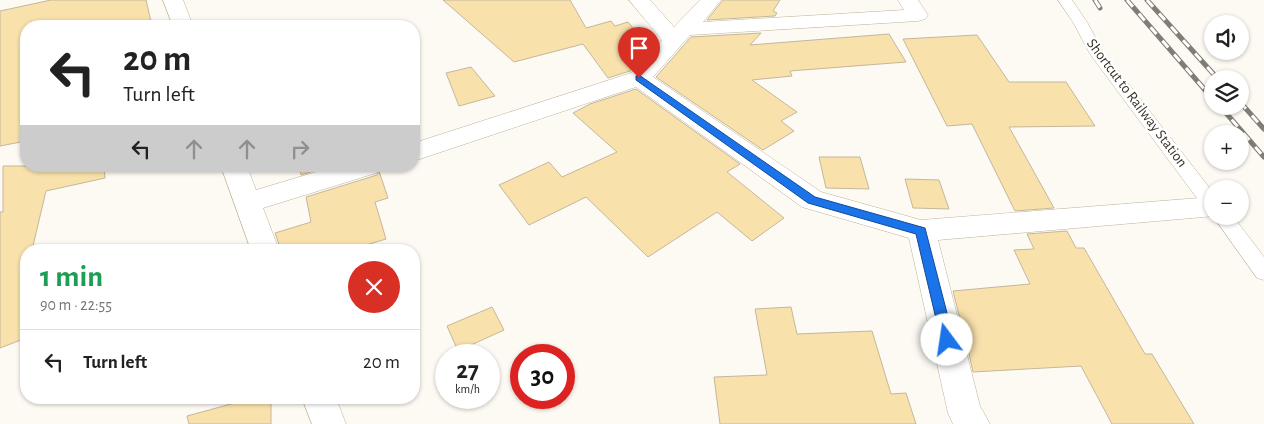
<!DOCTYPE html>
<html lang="en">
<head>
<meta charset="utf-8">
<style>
  :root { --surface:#fff; --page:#f2f2f2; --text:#222; --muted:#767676; --line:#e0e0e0 }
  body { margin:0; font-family:"Alegreya Sans",sans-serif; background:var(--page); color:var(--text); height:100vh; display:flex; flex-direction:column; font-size:19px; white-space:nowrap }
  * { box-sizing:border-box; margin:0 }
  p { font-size:16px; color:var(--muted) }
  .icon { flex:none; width:28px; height:28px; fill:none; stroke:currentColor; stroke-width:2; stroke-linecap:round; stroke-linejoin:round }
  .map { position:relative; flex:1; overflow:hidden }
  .side { position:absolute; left:20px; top:244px; width:400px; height:160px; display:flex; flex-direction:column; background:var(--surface); border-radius:20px; box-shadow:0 1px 4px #0004 }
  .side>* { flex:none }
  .hud { position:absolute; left:20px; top:20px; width:400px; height:152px; border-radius:20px; box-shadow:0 1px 4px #0004; background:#fff; color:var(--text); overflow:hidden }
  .controls { position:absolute; left:1204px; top:15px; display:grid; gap:10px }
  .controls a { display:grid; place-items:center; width:45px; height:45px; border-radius:50%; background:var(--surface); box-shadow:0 1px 4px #0004; font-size:25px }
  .speed { position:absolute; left:435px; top:344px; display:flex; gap:10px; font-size:25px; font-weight:700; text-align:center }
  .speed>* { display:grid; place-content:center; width:65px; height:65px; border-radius:50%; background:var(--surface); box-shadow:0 1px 4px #0004; line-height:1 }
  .speed small { font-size:12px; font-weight:400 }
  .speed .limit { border:8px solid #d22; background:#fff; color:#111 }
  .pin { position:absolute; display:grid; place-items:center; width:42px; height:42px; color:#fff; margin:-51px -21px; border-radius:50% 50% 50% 0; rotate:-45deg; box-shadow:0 0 5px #0007 }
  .pin .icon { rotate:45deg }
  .me { position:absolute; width:55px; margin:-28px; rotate:346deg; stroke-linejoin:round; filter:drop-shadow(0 0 4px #0008) }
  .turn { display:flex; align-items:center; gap:18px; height:105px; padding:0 20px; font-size:22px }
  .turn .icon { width:65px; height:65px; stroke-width:2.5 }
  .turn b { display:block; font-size:35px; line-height:42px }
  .lanes { display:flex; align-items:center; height:48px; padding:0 20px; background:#0003; justify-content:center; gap:25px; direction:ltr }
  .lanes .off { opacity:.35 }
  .round { display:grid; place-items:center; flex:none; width:52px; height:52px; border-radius:26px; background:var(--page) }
  .overview { display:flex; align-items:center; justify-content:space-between; height:85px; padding:0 20px }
  h1 { font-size:30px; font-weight:700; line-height:38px; color:#1e9e55 }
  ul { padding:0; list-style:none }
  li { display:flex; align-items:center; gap:15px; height:65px; padding:0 20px; border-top:1px solid var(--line) }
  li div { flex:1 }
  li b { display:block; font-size:19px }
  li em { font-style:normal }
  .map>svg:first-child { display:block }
</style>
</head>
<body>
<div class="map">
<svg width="1264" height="424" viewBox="0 0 1264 424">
  <rect width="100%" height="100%" fill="#fdfaf4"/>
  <g fill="#f9e1ac" stroke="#c4b79c">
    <polygon points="51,0 146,0 152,26 26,26 26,141 0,146 0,11"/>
    <polygon points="443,0 570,0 586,28 611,21 615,26 628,22 651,49 630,71 608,78 583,44 514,62"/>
    <polygon points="723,0 780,0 773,11 777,13 775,16 707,20"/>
    <polygon points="761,33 750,45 889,34 906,62 790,71 792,76 752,80 797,112 781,121 794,131 763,150 656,77 691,37"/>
    <polygon points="977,35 1009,82 1066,82 1095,126 1009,127 1054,208 1015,211 972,124 947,126 903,39"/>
    <polygon points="471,67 495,96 459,106 446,73"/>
    <polygon points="636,89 740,164 727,172 784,218 752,241 717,212 648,257 586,197 529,225 499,185 549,162 562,177 617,152 573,113 590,104"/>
    <polygon points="819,157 860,157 869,189 826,188"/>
    <polygon points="3,166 104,166 105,178 46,191 32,250 26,250 26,277 22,294 26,292 26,338 0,348 0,212 3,212"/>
    <polygon points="299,166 329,166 301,175"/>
    <polygon points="379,171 388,198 375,202 386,239 350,250 281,250 275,233 311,222 306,197 377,175"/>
    <polygon points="905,179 939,180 949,209 913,208"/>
    <polygon points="1067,231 1076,248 1084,248 1145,354 1152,354 1194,424 1112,424 1081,366 973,372 967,345 970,345 960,319 953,291 1030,284 1014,250 1034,249 1027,234"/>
    <polygon points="492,307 504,330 458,351 447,326"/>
    <polygon points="791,307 797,334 872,331 891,394 906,393 916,424 720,424 714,377 767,375 755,309"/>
    <polygon points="253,398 271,398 271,424 189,424 187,416"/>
  </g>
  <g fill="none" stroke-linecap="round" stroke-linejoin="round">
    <g stroke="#bfb297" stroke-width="1">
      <g id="service">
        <polygon points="1058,0 1072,0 1087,22 1102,50 1212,191 1212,211 1205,209 1090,54 1073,22"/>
        <polygon points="1213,216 1233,216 1264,257 1264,280 1257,278"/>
      </g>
    </g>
    <g stroke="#bfb297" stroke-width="1">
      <g id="minor">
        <polygon points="163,0 183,0 193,26 173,26"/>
        <polygon points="629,0 650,0 674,27 700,0 721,0 703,22 904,10 898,0 918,0 928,15 925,19 918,21 690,35 653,77 821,192 921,220 1212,197 1212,216 1215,216 938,240 980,406 990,424 953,424 948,413 909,238 802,207 636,87 414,161 414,143 631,73 662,40"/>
        <polygon points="221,166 247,166 256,190 336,166 380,166 376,173 263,208 279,250 251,250"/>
        <polygon points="302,398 336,398 346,424 312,424"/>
      </g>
    </g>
    <use href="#service" fill="#fff" fill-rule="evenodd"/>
    <use href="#minor" fill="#fff" fill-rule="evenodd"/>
    <g stroke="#827d74" stroke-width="5">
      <g id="rail">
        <polyline points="1095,0 1100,8"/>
        <polyline points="1127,0 1212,98"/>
        <polyline points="1147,0 1218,79"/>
        <polyline points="1240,102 1264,129"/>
        <polyline points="1220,106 1264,157"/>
      </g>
    </g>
    <use href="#rail" stroke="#fff" stroke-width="3" stroke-dasharray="9" stroke-linecap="butt"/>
  </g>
  <polygon fill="#1a73e8" stroke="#114b97" points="639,75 815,197 925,228 954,340 952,344 947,346 943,344 941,340 916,234 808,203 636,80 636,76"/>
  <g text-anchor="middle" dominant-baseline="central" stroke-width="5" stroke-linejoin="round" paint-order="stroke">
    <g font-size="15" fill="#373227" stroke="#fff">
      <text transform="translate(1137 103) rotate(53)">Shortcut to Railway Station</text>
    </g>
  </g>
</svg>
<div class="controls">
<a><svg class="icon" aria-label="sound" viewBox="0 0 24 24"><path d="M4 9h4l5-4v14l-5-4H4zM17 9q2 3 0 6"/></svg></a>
<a><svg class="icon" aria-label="layers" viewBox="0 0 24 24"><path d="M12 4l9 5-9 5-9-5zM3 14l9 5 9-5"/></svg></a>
<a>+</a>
<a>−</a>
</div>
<div class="speed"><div>27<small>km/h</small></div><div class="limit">30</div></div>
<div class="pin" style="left:639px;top:78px;background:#d93025"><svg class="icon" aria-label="arrive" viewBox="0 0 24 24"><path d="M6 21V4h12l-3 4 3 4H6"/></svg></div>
<svg class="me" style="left:947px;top:340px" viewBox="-20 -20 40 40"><circle r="19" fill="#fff"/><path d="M0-13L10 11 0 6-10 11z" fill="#1a73e8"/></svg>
<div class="hud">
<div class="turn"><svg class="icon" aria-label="left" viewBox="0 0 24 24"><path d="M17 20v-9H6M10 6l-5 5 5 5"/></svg><div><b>20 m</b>Turn left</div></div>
<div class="lanes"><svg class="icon" aria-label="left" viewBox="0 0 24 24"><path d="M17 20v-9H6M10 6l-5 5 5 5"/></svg><svg class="icon off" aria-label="ahead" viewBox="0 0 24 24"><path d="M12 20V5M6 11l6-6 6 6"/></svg><svg class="icon off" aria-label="ahead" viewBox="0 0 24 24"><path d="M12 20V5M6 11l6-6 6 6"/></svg><svg class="icon off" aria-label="right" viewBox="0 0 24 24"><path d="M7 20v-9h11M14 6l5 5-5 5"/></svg></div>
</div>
<section class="side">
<div class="overview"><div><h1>1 min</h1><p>90 m · 22:55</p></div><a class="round" style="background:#d93025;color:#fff"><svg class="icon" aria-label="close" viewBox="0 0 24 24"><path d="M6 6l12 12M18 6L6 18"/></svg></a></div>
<ul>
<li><svg class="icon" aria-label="left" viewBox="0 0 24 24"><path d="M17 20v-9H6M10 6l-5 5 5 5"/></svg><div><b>Turn left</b></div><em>20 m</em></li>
</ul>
</section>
</div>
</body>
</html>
